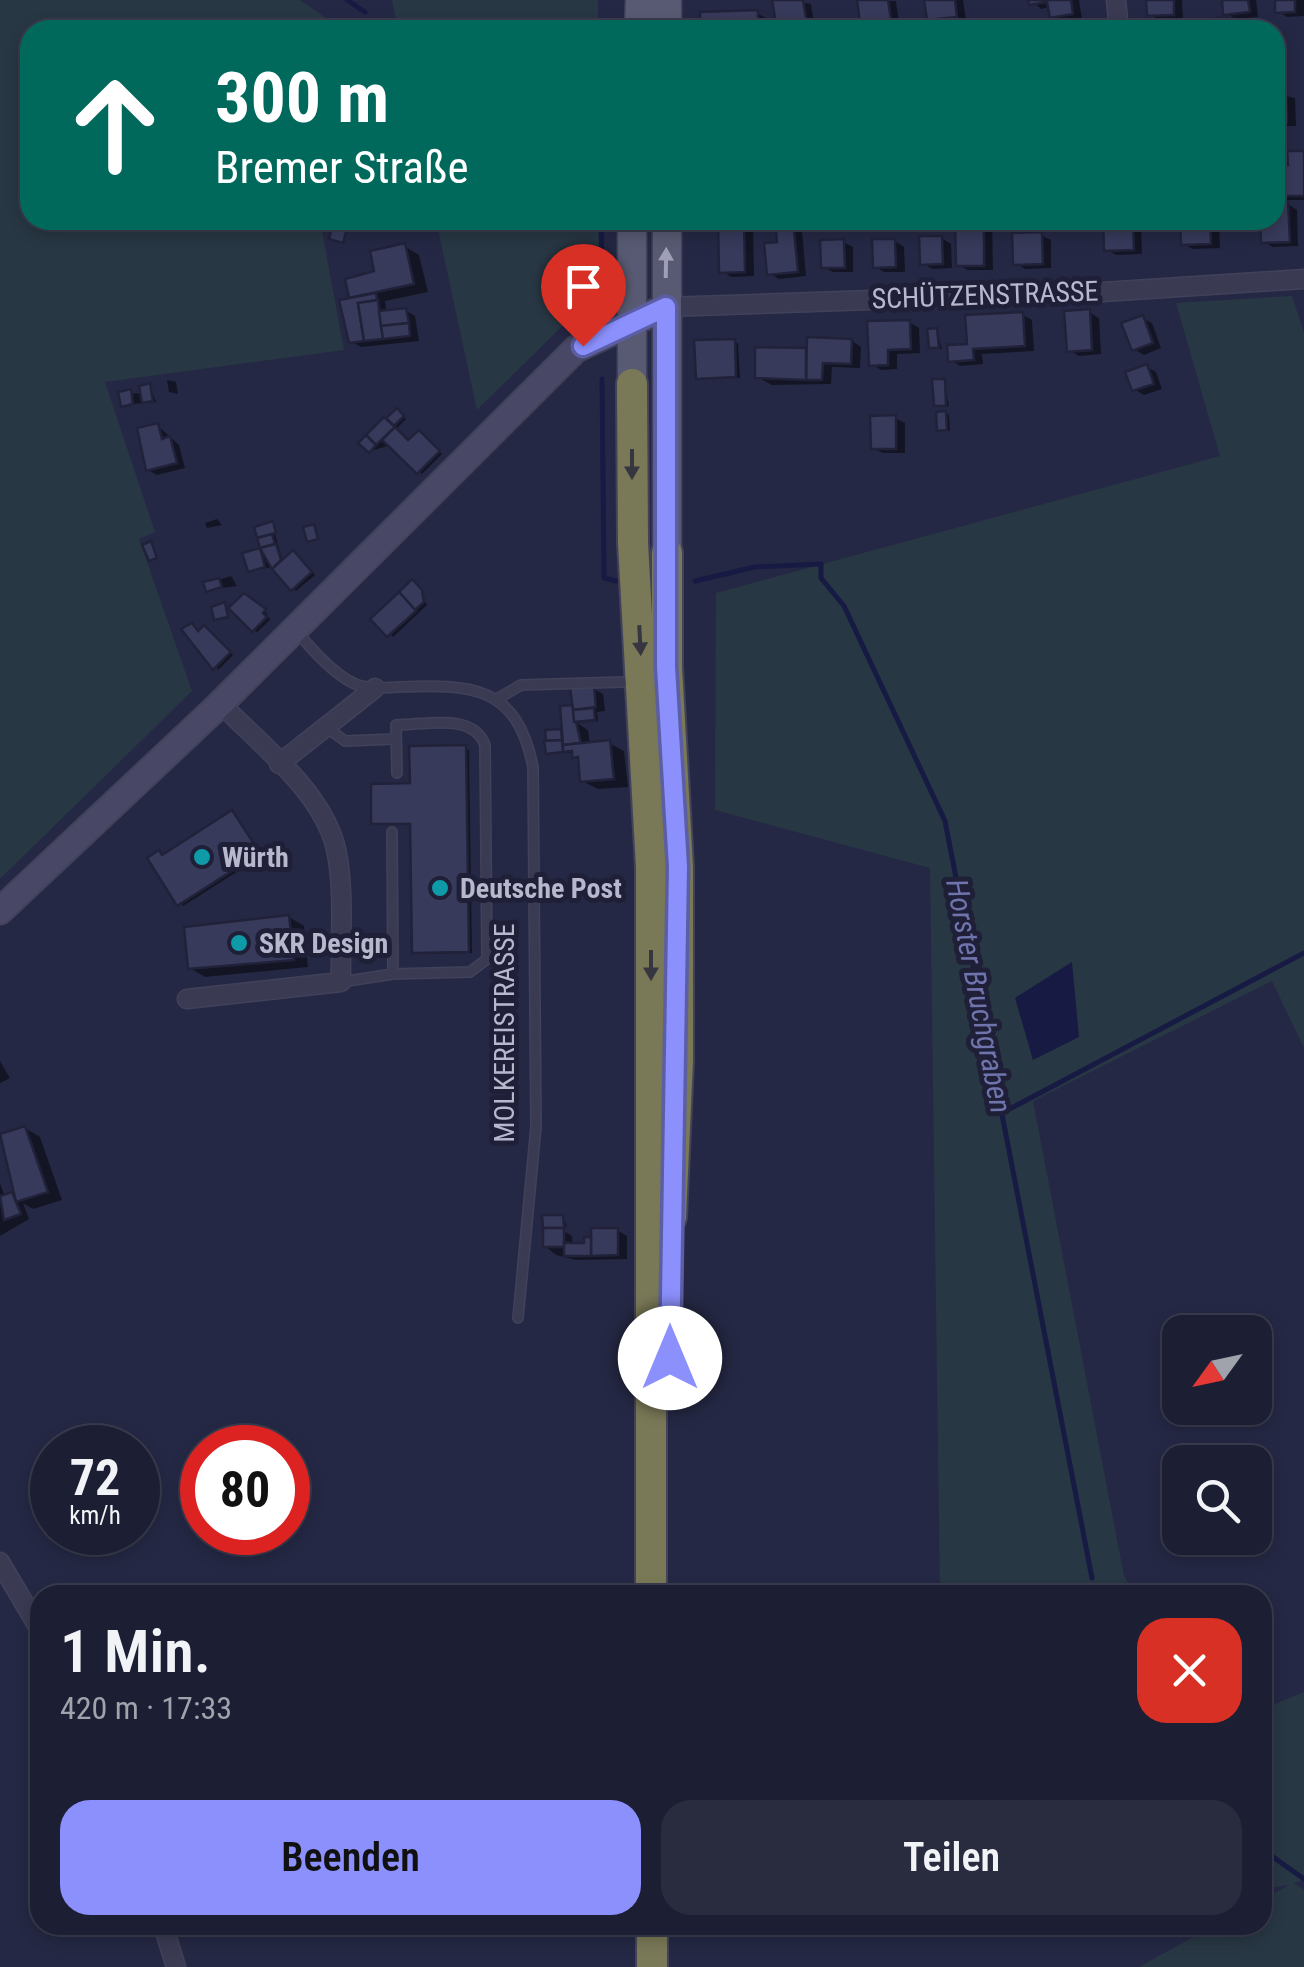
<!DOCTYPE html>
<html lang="de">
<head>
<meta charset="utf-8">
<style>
  :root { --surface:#1c1e33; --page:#292b3f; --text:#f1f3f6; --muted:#a0a2ac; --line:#3a3c4e; --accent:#8c90fd }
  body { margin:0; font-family:"Roboto Condensed",sans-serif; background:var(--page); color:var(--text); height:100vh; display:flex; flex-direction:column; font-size:38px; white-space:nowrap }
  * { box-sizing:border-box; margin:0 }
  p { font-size:32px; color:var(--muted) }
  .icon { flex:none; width:55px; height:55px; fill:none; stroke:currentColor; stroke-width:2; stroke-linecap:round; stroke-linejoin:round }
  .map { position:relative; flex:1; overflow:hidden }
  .side { position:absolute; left:30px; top:1585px; width:1242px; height:350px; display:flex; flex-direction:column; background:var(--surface); border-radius:30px; box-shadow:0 5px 15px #0003,0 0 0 2px var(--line) }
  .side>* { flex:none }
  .banner { position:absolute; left:20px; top:20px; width:1265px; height:210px; border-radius:30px; box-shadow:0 5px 15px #0003,0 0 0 2px var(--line); background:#00695c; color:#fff; overflow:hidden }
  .needle { width:65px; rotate:237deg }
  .tools { position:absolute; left:1162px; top:1315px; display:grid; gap:20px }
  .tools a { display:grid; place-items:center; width:110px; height:110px; border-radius:20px; background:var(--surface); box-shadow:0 5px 15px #0003,0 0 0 2px var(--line); font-size:50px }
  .speed { position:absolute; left:30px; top:1425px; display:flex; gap:20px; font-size:50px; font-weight:700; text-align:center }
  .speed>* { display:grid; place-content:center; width:130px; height:130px; border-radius:50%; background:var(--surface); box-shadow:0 5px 15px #0003,0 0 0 2px var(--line); line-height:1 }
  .speed small { font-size:25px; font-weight:400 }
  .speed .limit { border:15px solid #d22; background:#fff; color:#111 }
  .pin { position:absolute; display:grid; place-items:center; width:85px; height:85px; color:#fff; margin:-102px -42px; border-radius:50% 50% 50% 0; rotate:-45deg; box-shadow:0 0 10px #0007 }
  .pin .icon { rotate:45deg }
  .me { position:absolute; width:110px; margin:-55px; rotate:0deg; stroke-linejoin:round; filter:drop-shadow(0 0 8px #0008) }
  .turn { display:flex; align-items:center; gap:35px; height:210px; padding:0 30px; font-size:45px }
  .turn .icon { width:130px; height:130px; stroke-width:2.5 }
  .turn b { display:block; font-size:70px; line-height:85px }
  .round { display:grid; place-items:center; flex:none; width:105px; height:105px; border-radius:30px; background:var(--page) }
  .head { display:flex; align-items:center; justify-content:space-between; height:170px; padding:0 30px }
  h1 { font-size:60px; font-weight:600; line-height:75px }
  .button { display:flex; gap:20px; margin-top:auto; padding:20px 30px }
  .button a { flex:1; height:115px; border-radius:30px; background:var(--accent); color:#111; font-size:40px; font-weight:600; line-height:115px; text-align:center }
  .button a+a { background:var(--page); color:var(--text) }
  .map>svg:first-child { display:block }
</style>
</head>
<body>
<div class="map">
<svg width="1304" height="1967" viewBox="0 0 1304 1967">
  <rect width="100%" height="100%" fill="#252844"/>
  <g fill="#283744">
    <polygon points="0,0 300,0 344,30 30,30 30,220 320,220 344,350 105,382 155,532 139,539 192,691 0,879"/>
    <polygon points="392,0 598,0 598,30 398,30"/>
    <polygon points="436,220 599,220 600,289 477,410"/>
    <polygon points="1292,296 1304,333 1304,1048 1272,981 1033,1101 1124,1576 1136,1595 940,1595 930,868 715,810 716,593 1220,456 1176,303"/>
    <polygon points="1304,1692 1304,1880 1294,1883 1304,1890 1304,1967 1139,1967 1215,1925 1262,1925 1263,1899 1289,1885 1263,1889 1263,1709"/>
  </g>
  <polygon fill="#171a43" points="1072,962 1079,1037 1033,1060 1015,998"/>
  <g fill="#0007">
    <polygon points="790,0 811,4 815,30 780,30"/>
    <polygon points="860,0 896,1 900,30 864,29"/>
    <polygon points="927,0 963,0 966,21 939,24 929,19"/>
    <polygon points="1031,0 1079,0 1082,19 1061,22 1052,17 1050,7 1041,9"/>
    <polygon points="1149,0 1182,0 1183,19 1159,20 1149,14"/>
    <polygon points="1224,0 1256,0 1258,17 1235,19 1226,13"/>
    <polygon points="1278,0 1304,0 1304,16 1287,17 1278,11"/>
    <polygon points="757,13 766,18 767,30 703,30"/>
    <polygon points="1226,20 1236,30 1206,30"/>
    <polygon points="1275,93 1295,98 1296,126 1275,126"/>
    <polygon points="1304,153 1304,200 1282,200 1275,196 1275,168 1290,168"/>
    <polygon points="1288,204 1297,210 1298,246 1273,247 1263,241 1263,220 1275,220 1275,205"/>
    <polygon points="721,220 753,220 754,276 731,277 722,271"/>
    <polygon points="778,220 801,220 806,276 779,279 769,273 780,244"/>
    <polygon points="957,220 992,220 993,270 968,270 958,265"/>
    <polygon points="1183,220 1219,220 1220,248 1193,249 1183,244"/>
    <polygon points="1132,221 1141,226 1142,254 1116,255 1106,249"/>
    <polygon points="1041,235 1051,240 1051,268 1025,269 1016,263"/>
    <polygon points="942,238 951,244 952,268 932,269 922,263"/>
    <polygon points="895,241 904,247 905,272 884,272 875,267"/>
    <polygon points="843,242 853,247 853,272 833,272 823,267"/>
    <polygon points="404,246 419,255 428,292 385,301 387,313 406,311 415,316 419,341 361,347 352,342 348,281 377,272"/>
    <polygon points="1089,312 1099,318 1101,354 1079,356 1069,350"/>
    <polygon points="1023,315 1032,320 1034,351 982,354 983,364 960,366 951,360"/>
    <polygon points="1142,318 1152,323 1161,348 1144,355 1134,349"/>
    <polygon points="909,322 919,328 920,353 897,354 897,369 881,370 871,364"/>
    <polygon points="937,331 942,349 935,349 931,347"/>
    <polygon points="734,341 738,344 740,378 698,377"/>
    <polygon points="852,341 861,347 860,368 832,367 831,384 772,385 757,377 806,350"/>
    <polygon points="1147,367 1156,372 1162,389 1144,395 1134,389"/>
    <polygon points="167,380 176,382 178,394 169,392"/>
    <polygon points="944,381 949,406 940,407 936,404"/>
    <polygon points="150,386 156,402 123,405 121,394 142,393"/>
    <polygon points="397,411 406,419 397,428 409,443 423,435 442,454 422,474 391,445 370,451"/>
    <polygon points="945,413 949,415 950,431 940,429"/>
    <polygon points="895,418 905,423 905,453 883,453 873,448"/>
    <polygon points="157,425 179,445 185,468 157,475 148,470"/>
    <polygon points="217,519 222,525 207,528 205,523"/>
    <polygon points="272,524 283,562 297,555 315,575 296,591 272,562 269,568 250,570 245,555 263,550 257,529"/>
    <polygon points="231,576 237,586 208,590 206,584"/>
    <polygon points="417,585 427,605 393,637 374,619"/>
    <polygon points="264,609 270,620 257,632 253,630"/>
    <polygon points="196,628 200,633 208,631 233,655 218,670"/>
    <polygon points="594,689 603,694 605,711 597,712 598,721 577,723 588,730 590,745 609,743 624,751 628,787 598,789 582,781 581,761 570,753 548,753 561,731 564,733 563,709 575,708"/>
    <polygon points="466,748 469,750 472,953 418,954 415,951 413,825 374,823 412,786"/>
    <polygon points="232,813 262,856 183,906 159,853 163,855"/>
    <polygon points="289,917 304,926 308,967 205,977 190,968"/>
    <polygon points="0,1061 10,1078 0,1083"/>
    <polygon points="25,1128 40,1137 62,1200 33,1209 23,1203 29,1219 0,1236 0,1183 5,1197 17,1198 0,1137"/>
    <polygon points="563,1217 567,1227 554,1219 552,1224 572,1236 573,1246 587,1246 587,1240 594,1240 593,1231 617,1230 627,1236 627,1259 576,1260 556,1255 545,1246 545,1218"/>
  </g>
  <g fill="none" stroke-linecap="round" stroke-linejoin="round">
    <g stroke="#171a43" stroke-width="5">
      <polyline points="347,0 365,12"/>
      <polyline points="597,21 597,30"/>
      <polyline points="417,29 421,30"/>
      <polyline points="601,220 602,276"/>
      <polyline points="602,379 604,578 616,581"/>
      <polyline points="695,581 755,567 821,564 821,578 844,606 945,821 1092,1578"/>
      <polyline points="1002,1113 1304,953"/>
      <polyline points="1262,1849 1304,1879"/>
    </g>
  </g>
  <g fill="#373a5a" stroke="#21223a" stroke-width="2.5">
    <polygon points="772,0 803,0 808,30 777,30"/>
    <polygon points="857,0 888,0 892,26 861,30"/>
    <polygon points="924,0 955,0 957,17 927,20"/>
    <polygon points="1028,0 1071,0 1073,14 1050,18 1047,2 1029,5"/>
    <polygon points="1146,0 1174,0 1174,15 1147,16"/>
    <polygon points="1222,0 1248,0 1250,12 1223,15"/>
    <polygon points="1275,0 1295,0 1295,12 1275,13"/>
    <polygon points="758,10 758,30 700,30 700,12"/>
    <polygon points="1227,17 1228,30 1203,30 1202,20"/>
    <polygon points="1286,90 1287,122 1275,122 1275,91"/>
    <polygon points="1287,151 1304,151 1304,196 1275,196 1275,165 1288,165"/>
    <polygon points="1275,202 1288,202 1290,242 1261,243 1260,220 1275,220"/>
    <polygon points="718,220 744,220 745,272 719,273"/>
    <polygon points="775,220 793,220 798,272 767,275 764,243 777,242"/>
    <polygon points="955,220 984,220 984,266 956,266"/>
    <polygon points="1103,220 1133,220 1134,250 1104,251"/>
    <polygon points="1180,220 1210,220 1211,244 1181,245"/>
    <polygon points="333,224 347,228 343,243 329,239"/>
    <polygon points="1042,232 1043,264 1013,265 1012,233"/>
    <polygon points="919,236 942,236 943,264 920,265"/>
    <polygon points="844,239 845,268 821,268 820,240"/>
    <polygon points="872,239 895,239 896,267 873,268"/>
    <polygon points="405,243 414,284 349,298 345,279 374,271 370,251"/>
    <polygon points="376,293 377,300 358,303 364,341 349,343 339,300"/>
    <polygon points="378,300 383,339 364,341 358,303"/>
    <polygon points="406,308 409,323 381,326 379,311"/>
    <polygon points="1090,309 1092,350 1067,352 1064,311"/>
    <polygon points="1023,312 1025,346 973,349 974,360 948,362 947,345 967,344 965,315"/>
    <polygon points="1143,315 1153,343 1132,351 1121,323"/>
    <polygon points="910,320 911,349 888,350 888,365 869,366 867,321"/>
    <polygon points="409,323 410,336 383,339 381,326"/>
    <polygon points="937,328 939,348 929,348 927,329"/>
    <polygon points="807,337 852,339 851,364 823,363 822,380 806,380"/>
    <polygon points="735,339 736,377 696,379 694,340"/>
    <polygon points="755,347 806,348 806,380 755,378"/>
    <polygon points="1147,364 1154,384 1132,391 1125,372"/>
    <polygon points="932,379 945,379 946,406 934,406"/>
    <polygon points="150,383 153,401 142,403 139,386"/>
    <polygon points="131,389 133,404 121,407 118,392"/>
    <polygon points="397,408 404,416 394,426 386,418"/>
    <polygon points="946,411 947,430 937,431 936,412"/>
    <polygon points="896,415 896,449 871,449 870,416"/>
    <polygon points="384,417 395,427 376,445 366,435"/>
    <polygon points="158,423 162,439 170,436 177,463 146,471 137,428"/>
    <polygon points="395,427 408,440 419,430 440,451 417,474 382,440"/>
    <polygon points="366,435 376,445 369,453 358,443"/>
    <polygon points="273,521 276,533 257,538 254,527"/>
    <polygon points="314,524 318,539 307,542 303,527"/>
    <polygon points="272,534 275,544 260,548 257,538"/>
    <polygon points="151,541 157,558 149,561 142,545"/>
    <polygon points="276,544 281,560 272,569 260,548"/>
    <polygon points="260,548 265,567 248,572 242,553"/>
    <polygon points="293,550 312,572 291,591 272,569"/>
    <polygon points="219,578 222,587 206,592 203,582"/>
    <polygon points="412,579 422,590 424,602 415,610 399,592"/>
    <polygon points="399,592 416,611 387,637 370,619"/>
    <polygon points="244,593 266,609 263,613 267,617 252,632 228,608"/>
    <polygon points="225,602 228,617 214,620 211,607"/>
    <polygon points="192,623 198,631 204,625 231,652 213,670 181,629"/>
    <polygon points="594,686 596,707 573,710 570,688"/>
    <polygon points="572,705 581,743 563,745 560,706"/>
    <polygon points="594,708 595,720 574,722 573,710"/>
    <polygon points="561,729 562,740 546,741 545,730"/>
    <polygon points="562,740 563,752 546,754 544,741"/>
    <polygon points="610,740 614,779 580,782 578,757 572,758 572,751 563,752 563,745"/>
    <polygon points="466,745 469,952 412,953 410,824 371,824 371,784 410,783 409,746"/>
    <polygon points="232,810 260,853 177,906 147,858 159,850 162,855"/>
    <polygon points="289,915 294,960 188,969 184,927"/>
    <polygon points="25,1126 48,1192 16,1202 0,1134"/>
    <polygon points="12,1192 21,1214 4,1220 0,1196"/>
    <polygon points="542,1215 563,1215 564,1228 543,1228"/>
    <rect x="543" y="1228" width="21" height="19"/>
    <polygon points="591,1228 618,1228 618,1255 591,1256"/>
    <polygon points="584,1237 591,1237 591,1256 564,1256 564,1243 584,1243"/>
  </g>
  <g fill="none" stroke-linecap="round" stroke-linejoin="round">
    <g stroke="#414259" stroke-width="12">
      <g id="lane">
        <path d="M296,631C311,648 332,673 353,683C367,690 385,688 399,687C471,684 517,685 533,767L536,1127L518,1318"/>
        <polyline points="497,699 521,685 623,682"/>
        <polyline points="326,727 345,741 396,739"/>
        <polyline points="392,832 393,974"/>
        <path d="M341,982L393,974L470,972L487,959L485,745C473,712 425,725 396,725L397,773"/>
      </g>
    </g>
    <g stroke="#414259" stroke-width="21">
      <g id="street">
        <polyline points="1116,0 1119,30"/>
        <polyline points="666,307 1103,292 1304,279"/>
        <polyline points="279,764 375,688"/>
        <path d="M187,999L341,982C340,940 345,890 336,849C323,792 260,744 220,703"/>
        <polyline points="0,1562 40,1630"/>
        <polyline points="163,1925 176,1967"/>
      </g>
    </g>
    <g stroke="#414259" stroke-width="29">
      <polyline id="secondary" points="0,911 216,708 576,349 666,307"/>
    </g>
    <g stroke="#414259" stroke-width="31">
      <g id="primary">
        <polyline points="639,30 640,0"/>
        <polyline points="667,30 667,0"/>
        <polyline points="667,220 667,553"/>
        <polyline points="632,384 632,220"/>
      </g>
    </g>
    <g stroke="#42435a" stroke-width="34">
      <g id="highway">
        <polyline points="632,384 633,543 651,867 651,1595"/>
        <polyline points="667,553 667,667 678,867 678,1061 671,1217"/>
        <polyline points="652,1925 652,1967"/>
      </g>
    </g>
    <use href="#lane" stroke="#3a3b53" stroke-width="9"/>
    <use href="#street" stroke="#3a3b53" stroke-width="18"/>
    <use href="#secondary" stroke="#484866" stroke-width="25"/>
    <use href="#primary" stroke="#585a73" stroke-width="28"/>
    <use href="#highway" stroke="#797857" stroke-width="30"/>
  </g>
  <defs><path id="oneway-solid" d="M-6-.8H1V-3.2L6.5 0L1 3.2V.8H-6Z" transform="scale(2.5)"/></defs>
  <use fill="#9fa0b6" href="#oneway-solid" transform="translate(666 263) rotate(-89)"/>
  <g fill="#363640">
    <use href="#oneway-solid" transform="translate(632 464) rotate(90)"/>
    <use href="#oneway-solid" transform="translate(640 640) rotate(87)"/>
    <use href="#oneway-solid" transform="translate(651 965) rotate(90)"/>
  </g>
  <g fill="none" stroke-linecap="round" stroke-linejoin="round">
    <g stroke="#5b5ea4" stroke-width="25">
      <polyline id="route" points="583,346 666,307 666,667 678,867 670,1358"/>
    </g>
    <use href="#route" stroke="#8c90fd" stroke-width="18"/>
  </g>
  <g fill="#0f9aa8" stroke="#1f2038" stroke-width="4">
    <circle cx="202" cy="857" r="10"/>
    <circle cx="440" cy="888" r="10"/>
    <circle cx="239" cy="943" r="10"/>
  </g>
  <g text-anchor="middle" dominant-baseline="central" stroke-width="10" stroke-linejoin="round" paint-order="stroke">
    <g font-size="28" fill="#b7b8cd" stroke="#1f2038">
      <text transform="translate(985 295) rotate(-2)">SCHÜTZENSTRASSE</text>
      <text transform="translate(504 1033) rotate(-90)">MOLKEREISTRASSE</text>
    </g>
    <g font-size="28" font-weight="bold" fill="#b7b8cd" stroke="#1f2038" text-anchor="start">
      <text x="222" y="857">Würth</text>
      <text x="460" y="888">Deutsche Post</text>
      <text x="259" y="943">SKR Design</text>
    </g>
    <g font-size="30" font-style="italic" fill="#6f74ad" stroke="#1f2038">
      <text transform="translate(979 996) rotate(79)">Horster Bruchgraben</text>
    </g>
  </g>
</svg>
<div class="tools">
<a><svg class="needle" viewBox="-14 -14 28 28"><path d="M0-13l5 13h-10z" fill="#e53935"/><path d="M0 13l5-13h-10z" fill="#a0a2ac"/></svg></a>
<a><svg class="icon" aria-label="search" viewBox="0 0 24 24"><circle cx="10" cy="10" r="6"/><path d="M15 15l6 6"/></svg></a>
</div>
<div class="speed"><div>72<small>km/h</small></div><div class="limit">80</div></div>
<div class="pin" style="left:583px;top:346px;background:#d93025"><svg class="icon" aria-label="arrive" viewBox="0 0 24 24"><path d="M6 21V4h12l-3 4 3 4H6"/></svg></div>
<svg class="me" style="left:670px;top:1358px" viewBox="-20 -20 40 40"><circle r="19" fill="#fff"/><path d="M0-13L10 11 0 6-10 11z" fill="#8c90fd"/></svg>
<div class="banner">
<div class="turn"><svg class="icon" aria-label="ahead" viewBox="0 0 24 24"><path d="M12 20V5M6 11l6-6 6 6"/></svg><div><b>300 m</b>Bremer Straße</div></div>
</div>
<section class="side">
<div class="head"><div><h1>1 Min.</h1><p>420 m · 17:33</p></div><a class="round" style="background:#d93025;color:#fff"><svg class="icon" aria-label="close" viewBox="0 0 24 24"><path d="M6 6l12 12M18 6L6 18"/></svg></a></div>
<div class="button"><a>Beenden</a><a>Teilen</a></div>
</section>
</div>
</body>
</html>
